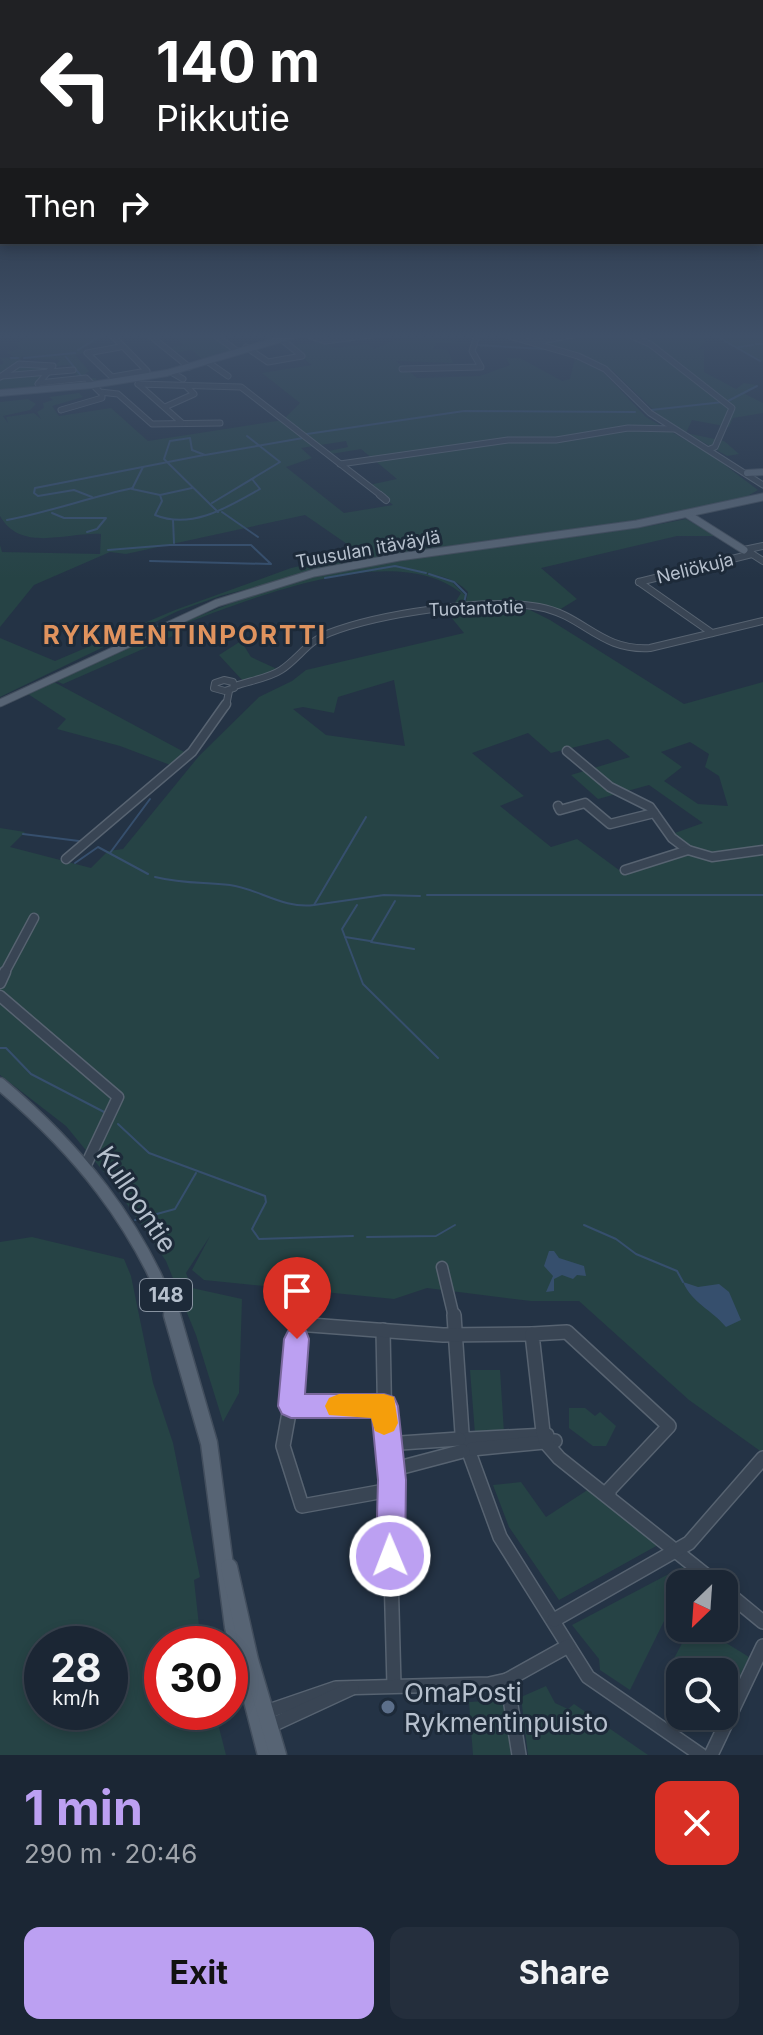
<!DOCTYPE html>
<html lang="en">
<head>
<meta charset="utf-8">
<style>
  :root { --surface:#1b2634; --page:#242e3c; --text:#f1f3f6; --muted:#a0a5ac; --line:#39434f; --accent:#bca0f2 }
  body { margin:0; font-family:Inter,sans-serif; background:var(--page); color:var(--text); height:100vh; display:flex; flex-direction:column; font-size:30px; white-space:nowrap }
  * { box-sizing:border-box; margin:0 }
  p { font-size:26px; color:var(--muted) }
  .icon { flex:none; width:44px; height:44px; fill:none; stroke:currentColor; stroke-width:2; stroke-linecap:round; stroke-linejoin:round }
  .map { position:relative; height:1755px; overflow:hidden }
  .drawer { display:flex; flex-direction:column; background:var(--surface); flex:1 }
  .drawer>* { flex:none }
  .banner { position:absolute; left:0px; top:0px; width:764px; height:244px; box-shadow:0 4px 12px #0003,0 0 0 2px var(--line); background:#202124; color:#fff; overflow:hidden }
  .needle { width:52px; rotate:205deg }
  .buttons { position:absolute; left:666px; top:1570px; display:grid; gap:16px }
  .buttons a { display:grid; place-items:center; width:72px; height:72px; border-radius:16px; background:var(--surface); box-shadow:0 4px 12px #0003,0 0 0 2px var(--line); font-size:40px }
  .speed { position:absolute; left:24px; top:1626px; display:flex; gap:16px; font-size:40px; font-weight:700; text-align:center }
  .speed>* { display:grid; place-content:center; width:104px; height:104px; border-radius:50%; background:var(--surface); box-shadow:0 4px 12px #0003,0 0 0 2px var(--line); line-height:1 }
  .speed small { font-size:20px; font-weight:400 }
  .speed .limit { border:12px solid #d22; background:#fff; color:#111 }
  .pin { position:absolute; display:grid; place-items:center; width:68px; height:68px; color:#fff; margin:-82px -34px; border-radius:50% 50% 50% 0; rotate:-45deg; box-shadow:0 0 8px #0007 }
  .pin .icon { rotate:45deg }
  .me { position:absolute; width:88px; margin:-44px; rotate:359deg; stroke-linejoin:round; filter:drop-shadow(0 0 6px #0008) }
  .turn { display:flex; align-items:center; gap:28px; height:168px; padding:0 24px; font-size:36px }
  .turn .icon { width:104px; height:104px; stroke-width:2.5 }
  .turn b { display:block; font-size:56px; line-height:68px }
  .then { display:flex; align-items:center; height:76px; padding:0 24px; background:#0003; gap:16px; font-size:30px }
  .round { display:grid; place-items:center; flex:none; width:84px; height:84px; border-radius:16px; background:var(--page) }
  .head { display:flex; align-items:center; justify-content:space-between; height:136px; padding:0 24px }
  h1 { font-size:48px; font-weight:700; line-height:60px; color:var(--accent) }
  .action { display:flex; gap:16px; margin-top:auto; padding:16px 24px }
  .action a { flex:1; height:92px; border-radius:16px; background:var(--accent); color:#111; font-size:32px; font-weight:700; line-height:92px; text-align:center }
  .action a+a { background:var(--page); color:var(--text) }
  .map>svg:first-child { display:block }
</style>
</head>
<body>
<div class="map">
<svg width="763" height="1755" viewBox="0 0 763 1755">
  <rect width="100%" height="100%" fill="#243345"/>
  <g fill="#264345" fill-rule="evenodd">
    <path d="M109,333L83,349L84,353L75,355L89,371L85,374L87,378H96L98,384L0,393V365L4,363L0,358L14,357L6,352L21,349L16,343L34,334ZM54,355L24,359L60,360L55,366L69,365L82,383L43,387L41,384L31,389L50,366L19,362L22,357Z"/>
    <polygon points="180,333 211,333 232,350 205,361 191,350 174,353 168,348 184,345 172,335"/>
    <polygon points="520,333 705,333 705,342 697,350 704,349 704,372 736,389 744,383 756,385 745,394 763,403 763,413 733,418 729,427 692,420 686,433 724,441 739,454 727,456 663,419 612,370 589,358 515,337"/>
    <polygon points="710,333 763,333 763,362"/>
    <path d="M427,337L471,344L436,343L433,349L448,350L453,363L396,361L417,378L480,376L510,365L506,358H520L562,381L570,379L575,358L602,371L646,417L713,456L758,490L744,498L664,516L402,555L394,553L397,556L317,571L220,596L178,611L0,697V638L55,661L175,610L291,568L360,553L305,515L126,554L110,552L34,585L0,627V545L2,552L100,554L101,534C67,532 21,553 0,516V402L28,399L36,404L30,410L3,416L8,423L6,417L34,413L41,419L37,412L44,408L43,403L53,400L49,397L79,393L83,397L52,406L59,416L111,408L148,441L283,420L300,403L262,373L312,365L288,346L326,342L334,348L368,344L374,349L396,340ZM346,441L348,447L329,451L331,454L361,449L397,479L369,485L393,505L344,513L286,467L312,458L301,448Z"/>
    <path d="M686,519L716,536H677L541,568L577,599L559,610L521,603L466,602L468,592C456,579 442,576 425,573L452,582L466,596L463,602L454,604L461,593C396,540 256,597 186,623L191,628L63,684L56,681C152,636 245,590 350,567C460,544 576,542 686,519Z"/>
    <path d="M505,609L530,610L550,620L684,704L763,682V1453L689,1400L579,1301H531L427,1288L394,1299L204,1280L192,1270L210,1236L186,1273L192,1288L242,1299L239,1393L223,1422L196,1335L166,1261L112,1182L66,1126L0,1075V828L25,832L10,847L91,868L108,851L123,849L199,756L259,697L292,681L306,670L464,633L446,611ZM394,680L405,746L326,735L293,709L303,707L334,713L338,697ZM528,733L551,753L608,739L630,757L571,775L598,799L649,785L703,823L672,834L691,851L623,873L577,839L551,847L500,806L524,796L472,753ZM690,742L709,754L705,767L719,776L728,806L698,804L664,781L682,767L661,752Z"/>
    <polygon points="241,641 251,657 277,669 243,681 219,655"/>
    <polygon points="54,682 186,753 173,766 120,746 57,729 66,719 28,694"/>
    <path d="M32,1237L124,1259L131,1276L153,1383L173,1443L200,1577L194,1580L201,1644H162V1712H215L226,1755H0V1242ZM42,1644H110V1712H42Z"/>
    <polygon points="470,1370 500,1370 504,1433 475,1434"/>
    <polygon points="569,1408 585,1408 595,1416 600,1412 616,1426 606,1446 593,1446 569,1428"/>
    <polygon points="521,1482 546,1517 589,1489 658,1545 559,1600 509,1527 493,1485"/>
    <polygon points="682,1567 695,1579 690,1584 680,1584 680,1596 669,1611 630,1690 600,1670 599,1659 572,1625"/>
    <polygon points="690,1628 702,1628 749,1657 724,1708 724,1672 680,1672 680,1678 668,1670"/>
    <polygon points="546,1686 555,1703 568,1709 574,1704 648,1755 528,1755 521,1697"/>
    <polygon points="504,1700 511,1755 473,1755 469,1702"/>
  </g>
  <g fill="#364f6d">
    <polygon points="549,1251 554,1251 559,1258 584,1266 586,1276 577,1275 573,1279 562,1275 554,1279 554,1291 546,1292 553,1276 544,1266"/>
    <path d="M683,1282L698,1287L719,1284L729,1292L741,1320L726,1327C712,1310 692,1303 683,1282Z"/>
  </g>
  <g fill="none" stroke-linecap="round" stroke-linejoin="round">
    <g stroke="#364f6d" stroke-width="2">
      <polyline points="711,333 760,361"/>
      <polyline points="756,344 763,344"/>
      <polyline points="476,345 544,349"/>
      <polyline points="739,347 753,345"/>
      <polyline points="78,350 105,333"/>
      <polyline points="66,357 82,377"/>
      <polyline points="11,358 18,358"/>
      <polyline points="24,358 75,353"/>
      <polyline points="728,401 757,386"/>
      <polyline points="651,410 723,402"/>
      <polyline points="307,434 464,411 635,412"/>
      <polyline points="143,467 132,489 160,495 192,488"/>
      <path d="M160,495L162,501L155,515C192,530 228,507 260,489L252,479"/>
      <polyline points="92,497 74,490 38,496 34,493 35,488 204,455"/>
      <polyline points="212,503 280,462 247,436"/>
      <polyline points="218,512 164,459 170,441 190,438 192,450 205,455 303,438"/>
      <polyline points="222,512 258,537"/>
      <polyline points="52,513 64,518 106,518 97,529 87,532"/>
      <path d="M7,520C50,512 90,497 133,488"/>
      <polyline points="173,520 174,543"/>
      <polyline points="108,550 170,545 251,545 271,564 150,561"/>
      <polyline points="429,574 454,582 466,594 464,603"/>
      <polyline points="325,578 395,566 426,573"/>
      <polyline points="23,834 79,841"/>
      <polyline points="110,853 150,799"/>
      <polyline points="75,863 98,847 148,874"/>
      <path d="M155,877C184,884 202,882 230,885C259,889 283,909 314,905L366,817"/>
      <polyline points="427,895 763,895"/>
      <polyline points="395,901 371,942 414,949"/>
      <polyline points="314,905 384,895 420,896"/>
      <polyline points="357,905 342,929 363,984 438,1058"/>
      <polyline points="345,937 370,941"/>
      <polyline points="0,1048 6,1048 31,1074 106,1113"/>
      <polyline points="118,1124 149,1153 265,1196 266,1202 252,1229 259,1239 353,1236"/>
      <polyline points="135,1220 175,1209 196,1173"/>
      <polyline points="584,1225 616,1239 636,1254 677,1271 683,1282"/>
      <polyline points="367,1237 436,1236 455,1225"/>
      <polyline points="300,1302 301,1297"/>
      <polyline points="297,1317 298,1311"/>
    </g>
    <polyline stroke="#364f6d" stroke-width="3" points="297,1318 297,1315"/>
    <g stroke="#576371" stroke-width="7">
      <g id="minor-far4">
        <polyline points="147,333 189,367"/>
        <polyline points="212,333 237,351"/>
        <polyline points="301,333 325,341 386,333"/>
        <polyline points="499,333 578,356 605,369 650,413 763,485"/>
        <polyline points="625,333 650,344 732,408 715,447 710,449"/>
        <polyline points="113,336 147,371 112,377 87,353 120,347"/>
        <polyline points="536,342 582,333"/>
        <polyline points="246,347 268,362 302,356 280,338"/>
        <polyline points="208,362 228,376"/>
        <polyline points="402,369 481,367 472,351 478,333"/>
        <polyline points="171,372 183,379"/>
        <polyline points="2,376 73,370"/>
        <polyline points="0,377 19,364 53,366 38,384"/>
        <polyline points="39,383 86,378 100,392 118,394 152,424 220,423"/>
        <polyline points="138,384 241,387 383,497"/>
        <polyline points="138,384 182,423"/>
        <polyline points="165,407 194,394 186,386"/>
        <polyline points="61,410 102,398 102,393"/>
        <polyline points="340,464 508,440 556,440 628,428 674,429"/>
      </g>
    </g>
    <g stroke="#576371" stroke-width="8">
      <g id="minor-far3">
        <polyline points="380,495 386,500"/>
        <polyline points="744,550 763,546"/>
        <polyline points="749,552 763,561"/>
        <polyline points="639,582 752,554"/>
        <polyline points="639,582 712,633"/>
        <polygon points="224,680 233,682 234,688 225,691 214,688 215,683"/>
        <path d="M235,686C249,681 269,678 281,670C298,659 308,641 329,633C378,614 487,597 539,607C584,615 599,651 650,648L763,621"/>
        <polyline points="226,706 229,691"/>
      </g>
    </g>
    <g stroke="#576371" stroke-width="11">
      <g id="minor-far2">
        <polyline points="567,751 610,787 650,807 672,838 688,850 712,857 763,850"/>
        <polyline points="558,806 560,810 585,803 610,824 654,813"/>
        <polyline points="66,859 192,752 226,704"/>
        <polyline points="625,870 688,850"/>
        <polyline points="4,974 34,918"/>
      </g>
    </g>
    <g stroke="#576371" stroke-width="13">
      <g id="minor-far1">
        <polyline points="0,983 5,972"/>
        <polyline points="0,996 118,1097 86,1165"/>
        <polyline points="442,1267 454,1317"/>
      </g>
    </g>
    <g stroke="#576371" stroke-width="16">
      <g id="minor">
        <polyline points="454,1315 462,1433 500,1537 588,1677 701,1755"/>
        <polyline points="383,1330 385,1434 392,1480 389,1497 394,1685"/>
        <polyline points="291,1406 384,1406"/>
        <polyline points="468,1439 547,1435"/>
        <polyline points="386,1444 459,1439"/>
        <polyline points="472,1449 555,1441"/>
        <polyline points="391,1470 463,1451"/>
        <polyline points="390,1490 302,1506 283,1446 296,1374 297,1324 443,1335 532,1334"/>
        <polyline points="609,1496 609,1490 669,1426 567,1332 532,1334 543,1432 546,1443 559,1458 717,1584"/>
        <polyline points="724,1590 763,1622"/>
        <polyline points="554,1620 689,1543 763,1458"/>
        <polyline points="507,1680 519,1755"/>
        <polyline points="263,1713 336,1688 489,1684 507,1680 568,1646"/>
        <polyline points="270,1726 352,1688"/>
        <polyline points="711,1755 763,1646"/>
      </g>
    </g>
    <g stroke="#424e5d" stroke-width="8">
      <g id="major-far3">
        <polyline points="0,393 92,385 167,373 301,333"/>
        <polyline points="747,473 763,472"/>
      </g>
    </g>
    <g stroke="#424e5d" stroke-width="9">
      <g id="major-far2">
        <polyline points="687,514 744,550"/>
        <polyline points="0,703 217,603 314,573 399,557 637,524 763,497"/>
      </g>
    </g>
    <g stroke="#424e5d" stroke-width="15">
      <path id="major-far1" d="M0,1084C77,1149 137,1222 173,1317"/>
    </g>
    <g stroke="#424e5d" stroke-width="19">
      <g id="major">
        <polyline points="172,1315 209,1443 233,1627 266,1755"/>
        <polyline points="229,1567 250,1660 278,1755"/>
      </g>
    </g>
    <use href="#minor-far4" stroke="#394554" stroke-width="5"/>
    <use href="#minor-far3" stroke="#394554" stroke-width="6"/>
    <use href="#minor-far2" stroke="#394554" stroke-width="8"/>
    <use href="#minor-far1" stroke="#394554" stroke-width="10"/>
    <use href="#minor" stroke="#394554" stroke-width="13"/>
    <use href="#major-far3" stroke="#576474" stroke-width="6"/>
    <use href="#major-far2" stroke="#576474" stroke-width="7"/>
    <use href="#major-far1" stroke="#576474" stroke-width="12"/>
    <use href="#major" stroke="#576474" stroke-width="16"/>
  </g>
  <linearGradient id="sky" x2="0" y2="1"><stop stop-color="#141c26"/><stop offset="0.58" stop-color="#3f5068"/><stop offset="1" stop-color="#3f5068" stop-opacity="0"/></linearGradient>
  <rect width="763" height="579" fill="url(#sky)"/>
  <polygon fill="#bca0f2" stroke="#7a689d" stroke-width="2" points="297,1328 306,1331 309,1339 305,1394 384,1394 394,1397 398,1406 406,1480 405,1556 401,1566 390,1570 380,1566 376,1556 378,1480 372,1418 291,1418 282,1414 278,1406 284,1339 288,1331"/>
  <polygon fill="#f59e0b" points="339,1394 384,1394 394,1397 398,1423 394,1431 384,1435 375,1431 371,1418 329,1415 325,1406 329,1398"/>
  <circle fill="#5c6f8a" stroke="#1d2a39" stroke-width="3" cx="388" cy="1707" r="8"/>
  <g text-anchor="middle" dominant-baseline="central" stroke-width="6" stroke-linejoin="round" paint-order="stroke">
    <g font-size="18" fill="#b6c0cd" stroke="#1d2a39">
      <text transform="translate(368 549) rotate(-10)">Tuusulan itäväylä</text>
      <text transform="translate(695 568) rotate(-14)">Neliökuja</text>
      <text transform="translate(476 608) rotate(-2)">Tuotantotie</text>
    </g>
    <rect fill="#1d2a39" stroke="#8893a1" stroke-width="2" x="140" y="1279" width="52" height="32" rx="6"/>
    <g font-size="20" font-weight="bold" fill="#b6c0cd">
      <text x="166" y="1295">148</text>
    </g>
    <g font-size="26" font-weight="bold" letter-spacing="2" fill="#e0935e" stroke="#1d2a39">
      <text x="185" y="634">RYKMENTINPORTTI</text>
    </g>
    <g font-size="26" fill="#b6c0cd" stroke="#1d2a39">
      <text transform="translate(137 1199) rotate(56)">Kulloontie</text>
    </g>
    <g font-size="26" fill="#b6c0cd" stroke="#1d2a39" text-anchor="start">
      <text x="404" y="1692">OmaPosti<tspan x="404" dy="30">Rykmentinpuisto</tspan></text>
    </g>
  </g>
</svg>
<div class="buttons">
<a><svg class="needle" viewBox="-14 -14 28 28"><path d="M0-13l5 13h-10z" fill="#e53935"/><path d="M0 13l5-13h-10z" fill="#a0a5ac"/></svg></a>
<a><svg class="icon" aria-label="search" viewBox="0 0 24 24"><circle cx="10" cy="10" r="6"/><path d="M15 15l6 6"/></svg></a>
</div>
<div class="speed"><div>28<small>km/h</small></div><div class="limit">30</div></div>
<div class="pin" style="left:297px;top:1339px;background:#d93025"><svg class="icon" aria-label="arrive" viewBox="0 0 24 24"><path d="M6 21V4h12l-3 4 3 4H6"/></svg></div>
<svg class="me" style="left:390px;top:1556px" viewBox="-20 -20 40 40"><circle r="17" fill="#bca0f2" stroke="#fff" stroke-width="3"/><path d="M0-11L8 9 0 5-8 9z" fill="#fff"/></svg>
<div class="banner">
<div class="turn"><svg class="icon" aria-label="left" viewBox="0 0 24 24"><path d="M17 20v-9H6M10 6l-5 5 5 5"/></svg><div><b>140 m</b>Pikkutie</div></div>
<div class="then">Then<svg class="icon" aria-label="right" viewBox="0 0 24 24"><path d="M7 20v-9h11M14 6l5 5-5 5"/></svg></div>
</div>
</div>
<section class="drawer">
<div class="head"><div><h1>1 min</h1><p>290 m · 20:46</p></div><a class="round" style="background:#d93025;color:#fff"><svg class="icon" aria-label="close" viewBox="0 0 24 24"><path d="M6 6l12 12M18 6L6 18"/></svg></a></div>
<div class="action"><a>Exit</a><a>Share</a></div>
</section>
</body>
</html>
